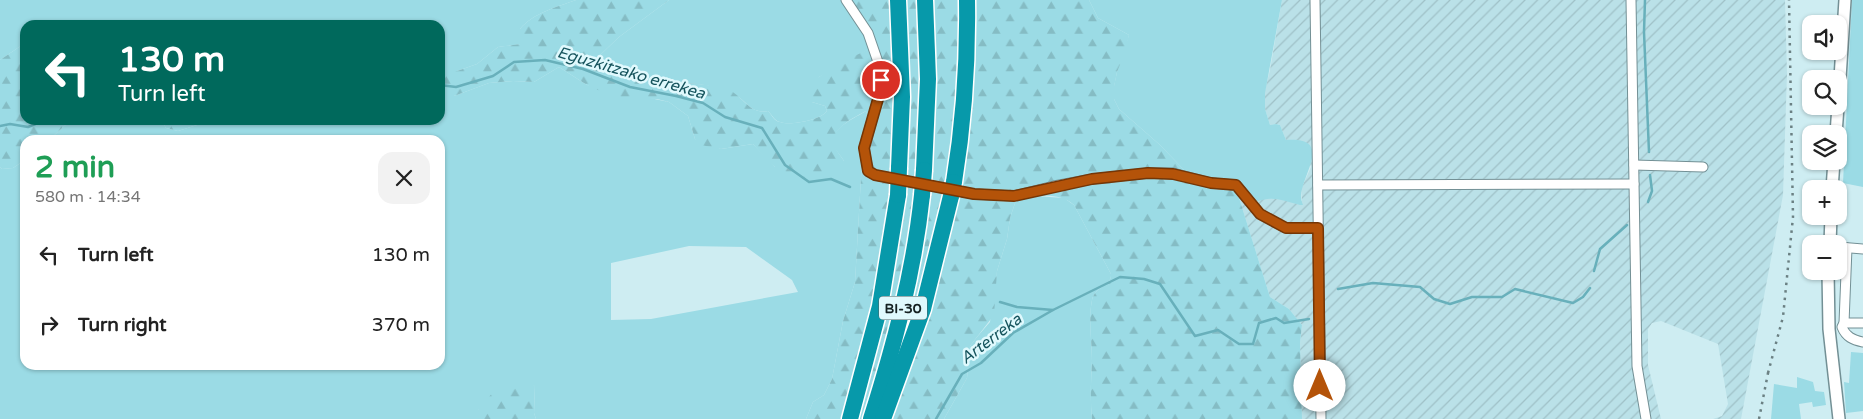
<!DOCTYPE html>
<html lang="en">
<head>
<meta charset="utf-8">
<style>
  :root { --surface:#fff; --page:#f2f2f2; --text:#222; --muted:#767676 }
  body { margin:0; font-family:"Varela Round",sans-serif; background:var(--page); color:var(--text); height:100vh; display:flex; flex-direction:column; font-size:19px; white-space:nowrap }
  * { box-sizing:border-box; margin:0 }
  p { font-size:16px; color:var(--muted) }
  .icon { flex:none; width:28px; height:28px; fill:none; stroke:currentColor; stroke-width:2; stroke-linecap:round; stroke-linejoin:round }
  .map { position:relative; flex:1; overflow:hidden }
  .details { position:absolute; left:20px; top:135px; width:425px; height:235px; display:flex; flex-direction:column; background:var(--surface); border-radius:15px; box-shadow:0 1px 4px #0004 }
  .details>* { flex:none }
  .hud { position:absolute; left:20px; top:20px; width:425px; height:105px; border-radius:15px; box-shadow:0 1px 4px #0004; background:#00695c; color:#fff; overflow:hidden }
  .controls { position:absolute; left:1802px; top:15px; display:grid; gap:10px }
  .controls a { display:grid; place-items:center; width:45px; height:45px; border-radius:10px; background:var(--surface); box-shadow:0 1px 4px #0004; font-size:25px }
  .pin { position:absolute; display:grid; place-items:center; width:42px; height:42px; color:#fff; margin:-21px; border:2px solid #fff; border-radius:50%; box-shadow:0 1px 5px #0007 }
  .me { position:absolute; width:55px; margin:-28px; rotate:0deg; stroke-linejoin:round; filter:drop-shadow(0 0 4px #0008) }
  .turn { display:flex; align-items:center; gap:18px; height:105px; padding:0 15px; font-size:22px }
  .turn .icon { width:65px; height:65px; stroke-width:2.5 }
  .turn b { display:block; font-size:35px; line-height:42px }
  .round { display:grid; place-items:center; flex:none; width:52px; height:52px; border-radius:15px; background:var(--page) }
  .summary { display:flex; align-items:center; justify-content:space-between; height:85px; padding:0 15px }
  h1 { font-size:30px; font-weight:800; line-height:38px; color:#1e9e55 }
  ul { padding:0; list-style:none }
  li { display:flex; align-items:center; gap:15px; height:70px; padding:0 15px }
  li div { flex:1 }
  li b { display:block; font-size:19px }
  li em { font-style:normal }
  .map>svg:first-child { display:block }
</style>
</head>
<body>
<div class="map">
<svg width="1863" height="419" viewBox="0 0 1863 419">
  <defs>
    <pattern id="industrial-furrows" width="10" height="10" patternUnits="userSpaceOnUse" patternTransform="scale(1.25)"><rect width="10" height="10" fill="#bae1e8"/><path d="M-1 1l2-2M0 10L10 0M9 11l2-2" fill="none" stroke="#9fc1c7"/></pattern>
    <pattern id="forest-firs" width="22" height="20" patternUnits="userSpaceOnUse" patternTransform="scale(1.25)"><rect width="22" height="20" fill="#9bdbe5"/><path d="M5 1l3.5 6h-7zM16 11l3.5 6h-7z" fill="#85bcc4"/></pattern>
  </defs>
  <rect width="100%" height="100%" fill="#ceedf2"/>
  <polygon fill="url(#industrial-furrows)" points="1282,0 1785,0 1787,74 1783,195 1741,419 1713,419 1722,416 1728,404 1718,344 1661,321 1652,323 1648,329 1648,365 1661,419 1302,419 1300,343 1302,325 1289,309 1270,297 1236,188 1263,199 1279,198 1290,202 1302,201 1301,189 1311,167 1304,142 1296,140 1286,140 1280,125 1277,124 1270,125 1265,109 1265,90 1270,70"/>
  <g fill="#9bdbe5" fill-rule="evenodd">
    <path d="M0,0H576C557,7 533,13 520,29L521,44L498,47L477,64L457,71H440V25H75L61,22L54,25H25V43L0,60Z"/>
    <path d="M669,0H852L871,48L819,77L812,102L825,106L827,111C821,120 790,126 780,122C775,121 772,115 768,111C752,114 748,103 736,95C731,91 721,89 714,87C699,83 685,83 669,82C643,81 618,72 597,58L619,37Z"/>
    <path d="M1089,0H1282L1265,93V109L1270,125L1276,124L1280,125L1286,140C1330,137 1307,168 1302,189C1300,195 1301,200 1303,205H1300C1281,200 1272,195 1253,203L1234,187L1188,174L1160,145L1119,109L1114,99V86L1117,72L1129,35L1098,18Z"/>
    <polygon points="1852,0 1863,0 1863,187 1843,183"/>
    <path d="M559,67L587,85L669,102L688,116L695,139L721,149L753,144L775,167L844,161C841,156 837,152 834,147C826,130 855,118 866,111L869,121L863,143L855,282L843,321L832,379L824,395L813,402L806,419H536L534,413L535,385L478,410V419H0V167L2,169L13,168L25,160V365H440V140H49L71,120H161L166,128L178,131L213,120H440V96H454L489,83L513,81L534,82ZM689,246L746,247L792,280L798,292L651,319L611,320V263Z"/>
    <path d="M1035,196L1064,198L1074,205L1111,274C1112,286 1095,286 1092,300C1088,321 1092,341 1092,361C1091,381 1090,400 1092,419H944L967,378L970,346L977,337L990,322L997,271L1007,239L1010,218L1016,200Z"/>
    <polygon points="1851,352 1863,353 1863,411 1846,413 1844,382 1849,383"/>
    <polygon points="1797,377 1813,382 1815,391 1824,392 1826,405 1813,407 1812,402 1799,404 1801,419 1771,419 1774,384 1797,388"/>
  </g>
  <g fill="url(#forest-firs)">
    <path d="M576,0H669L619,37L597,58C618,73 643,81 669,82C689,84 707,83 726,89C743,94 748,115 768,111C772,115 774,121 780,122C790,126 821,120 827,111L825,106L812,102L806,98C803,78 855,56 871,48L852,0H1089L1098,18L1129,35L1125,52L1117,72L1114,87V99L1119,109L1160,145L1188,174L1236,188L1270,297L1289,309L1302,325L1300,343L1302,419H1092C1090,400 1091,381 1092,361C1092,341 1088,321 1092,300C1095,286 1112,286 1111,274L1074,205C1058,191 1035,196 1016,200L1010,218L1007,239L997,271L994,315L970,346L967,378L944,419H806L813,402L824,395L832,379L843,321L855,282L863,143L869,121L866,111C855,117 827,130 835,147C837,152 841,156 844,161C839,168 832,175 823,178C811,184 785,175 775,167C767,161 760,152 753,144L721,149L701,145L695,139L688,116L669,102L657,99L616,98L587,85L559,67L534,82L513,81L489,83L454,96H440V71H457L477,64L498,47L520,44V29C533,13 557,7 576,0Z"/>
    <polygon points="25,43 25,120 71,120 49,140 25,140 25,160 13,168 2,169 0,167 0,60"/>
    <polygon points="161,120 213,120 178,131 166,128"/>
    <polygon points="535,385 534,413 536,419 478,419 478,410 494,391 506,387"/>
  </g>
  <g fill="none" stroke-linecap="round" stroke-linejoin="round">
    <g stroke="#68b0bb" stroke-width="2.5">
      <polyline points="1645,0 1644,32 1649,152"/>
      <polyline points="440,85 456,87 493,76 514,62 545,60 583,69 630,87 676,96 703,103 725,117 762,128 785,165 809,182 831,179 850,187"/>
      <polyline points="0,126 10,124 28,127 45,120"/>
      <polyline points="1648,202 1652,191 1650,175"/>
      <polyline points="1594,271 1600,249 1627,225"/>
      <polyline points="1338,289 1373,283 1420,287 1434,299 1450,304 1472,297 1502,297 1515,289 1573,303 1583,297 1590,288"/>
      <polyline points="1000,302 1017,307 1053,310 1120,277 1144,279 1160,284 1195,336 1218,330 1239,344 1253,344 1259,323 1276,318 1284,323 1309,319"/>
      <polyline points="936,419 962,374 981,363 1013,333 1053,310"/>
    </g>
    <g stroke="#739095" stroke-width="11">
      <g id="minor">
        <polyline points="846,0 868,33 878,62 881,80 880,92 864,148 868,171 875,175 974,194 1014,196 1054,186 1092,179 1148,173 1173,173 1211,183 1236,185 1260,214 1286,228 1318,228"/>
        <polyline points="1315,0 1321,419"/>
        <polyline points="1631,0 1637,366 1646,419"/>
        <polyline points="1634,165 1703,167"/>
        <polyline points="1318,185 1634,184"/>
        <polyline points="1839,247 1863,249"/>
        <path d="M1847,248L1844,323L1842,327C1846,337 1853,340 1863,342"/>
        <polyline points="1844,323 1863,323"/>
      </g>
    </g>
    <g stroke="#739095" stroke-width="14">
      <g id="tertiary">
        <polyline points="1839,94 1845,0"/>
        <polyline points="1836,134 1838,106"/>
        <polyline points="1832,189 1834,161"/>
        <polyline points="1830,244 1831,216"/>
        <polyline points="1828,271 1829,329 1839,419"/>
      </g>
    </g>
    <g stroke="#fff" stroke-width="19">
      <g id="motorway">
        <polyline points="898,0 902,97 899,168"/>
        <polyline points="924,170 928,79 925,0"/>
        <path d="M954,182C964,121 968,61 967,0"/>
        <polyline points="850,419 880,306 898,195"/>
        <path d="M871,419C894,346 914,272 922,195"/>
        <polyline points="883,419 923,309 951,196"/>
      </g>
    </g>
    <use href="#minor" stroke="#fff" stroke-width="9"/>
    <use href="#tertiary" stroke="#fff" stroke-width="11"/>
    <use href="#motorway" stroke="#0799aa" stroke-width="16"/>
    <g stroke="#6b8083" stroke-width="2.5" stroke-dasharray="2.5 5" stroke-linecap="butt">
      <polyline points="1768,373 1783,317 1793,217 1789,0"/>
      <polyline points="1759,419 1769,368"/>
    </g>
    <g stroke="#fff" stroke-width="19" stroke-linecap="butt">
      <g id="motorway-bridge">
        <polyline points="898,195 899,168"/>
        <polyline points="922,195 924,170"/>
        <polyline points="951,196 954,182"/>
      </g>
    </g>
    <use href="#motorway-bridge" stroke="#0799aa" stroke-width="16"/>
  </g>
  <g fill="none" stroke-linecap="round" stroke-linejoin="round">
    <g stroke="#753606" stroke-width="12">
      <polyline id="route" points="881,80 880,92 864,148 868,171 875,175 974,194 1014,196 1092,179 1148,173 1173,174 1211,183 1236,185 1260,214 1286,228 1318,228 1320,386"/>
    </g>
    <use href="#route" stroke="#b45309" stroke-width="9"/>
  </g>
  <g text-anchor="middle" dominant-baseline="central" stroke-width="5" stroke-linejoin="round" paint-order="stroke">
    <rect fill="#e0f9fd" stroke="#526264" stroke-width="1" x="879" y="296.5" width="48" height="23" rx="4"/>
    <g font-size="14" font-weight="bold" fill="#152122">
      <text x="903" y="308">BI-30</text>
    </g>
    <g font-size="16" font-style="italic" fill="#16545d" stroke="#e0f9fd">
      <text transform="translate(631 73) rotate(16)">Eguzkitzako errekea</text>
      <text transform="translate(991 339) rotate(-37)">Arterreka</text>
    </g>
  </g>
</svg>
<div class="controls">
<a><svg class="icon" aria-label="sound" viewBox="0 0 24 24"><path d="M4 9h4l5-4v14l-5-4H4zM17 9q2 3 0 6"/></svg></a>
<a><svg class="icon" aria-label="search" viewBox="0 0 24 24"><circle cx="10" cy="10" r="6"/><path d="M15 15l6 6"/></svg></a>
<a><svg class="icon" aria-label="layers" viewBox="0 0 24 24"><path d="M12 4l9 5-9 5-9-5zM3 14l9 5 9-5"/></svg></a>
<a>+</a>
<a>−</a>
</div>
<div class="pin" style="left:881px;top:80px;background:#d93025"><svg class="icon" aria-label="arrive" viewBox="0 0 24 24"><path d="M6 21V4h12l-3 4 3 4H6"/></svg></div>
<svg class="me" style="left:1320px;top:386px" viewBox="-20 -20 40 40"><circle r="19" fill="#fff"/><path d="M0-13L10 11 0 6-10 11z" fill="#b45309"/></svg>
<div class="hud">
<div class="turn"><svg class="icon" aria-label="left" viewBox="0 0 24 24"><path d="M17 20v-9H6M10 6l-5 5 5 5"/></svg><div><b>130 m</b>Turn left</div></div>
</div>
<section class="details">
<div class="summary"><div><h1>2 min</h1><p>580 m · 14:34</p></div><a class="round"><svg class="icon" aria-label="close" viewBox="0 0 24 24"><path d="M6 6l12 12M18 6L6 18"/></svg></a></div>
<ul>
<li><svg class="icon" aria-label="left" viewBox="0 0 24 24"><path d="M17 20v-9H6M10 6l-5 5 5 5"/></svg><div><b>Turn left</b></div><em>130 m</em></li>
<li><svg class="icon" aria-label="right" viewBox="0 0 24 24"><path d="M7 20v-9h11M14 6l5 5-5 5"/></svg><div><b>Turn right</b></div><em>370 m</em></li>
</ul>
</section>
</div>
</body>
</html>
